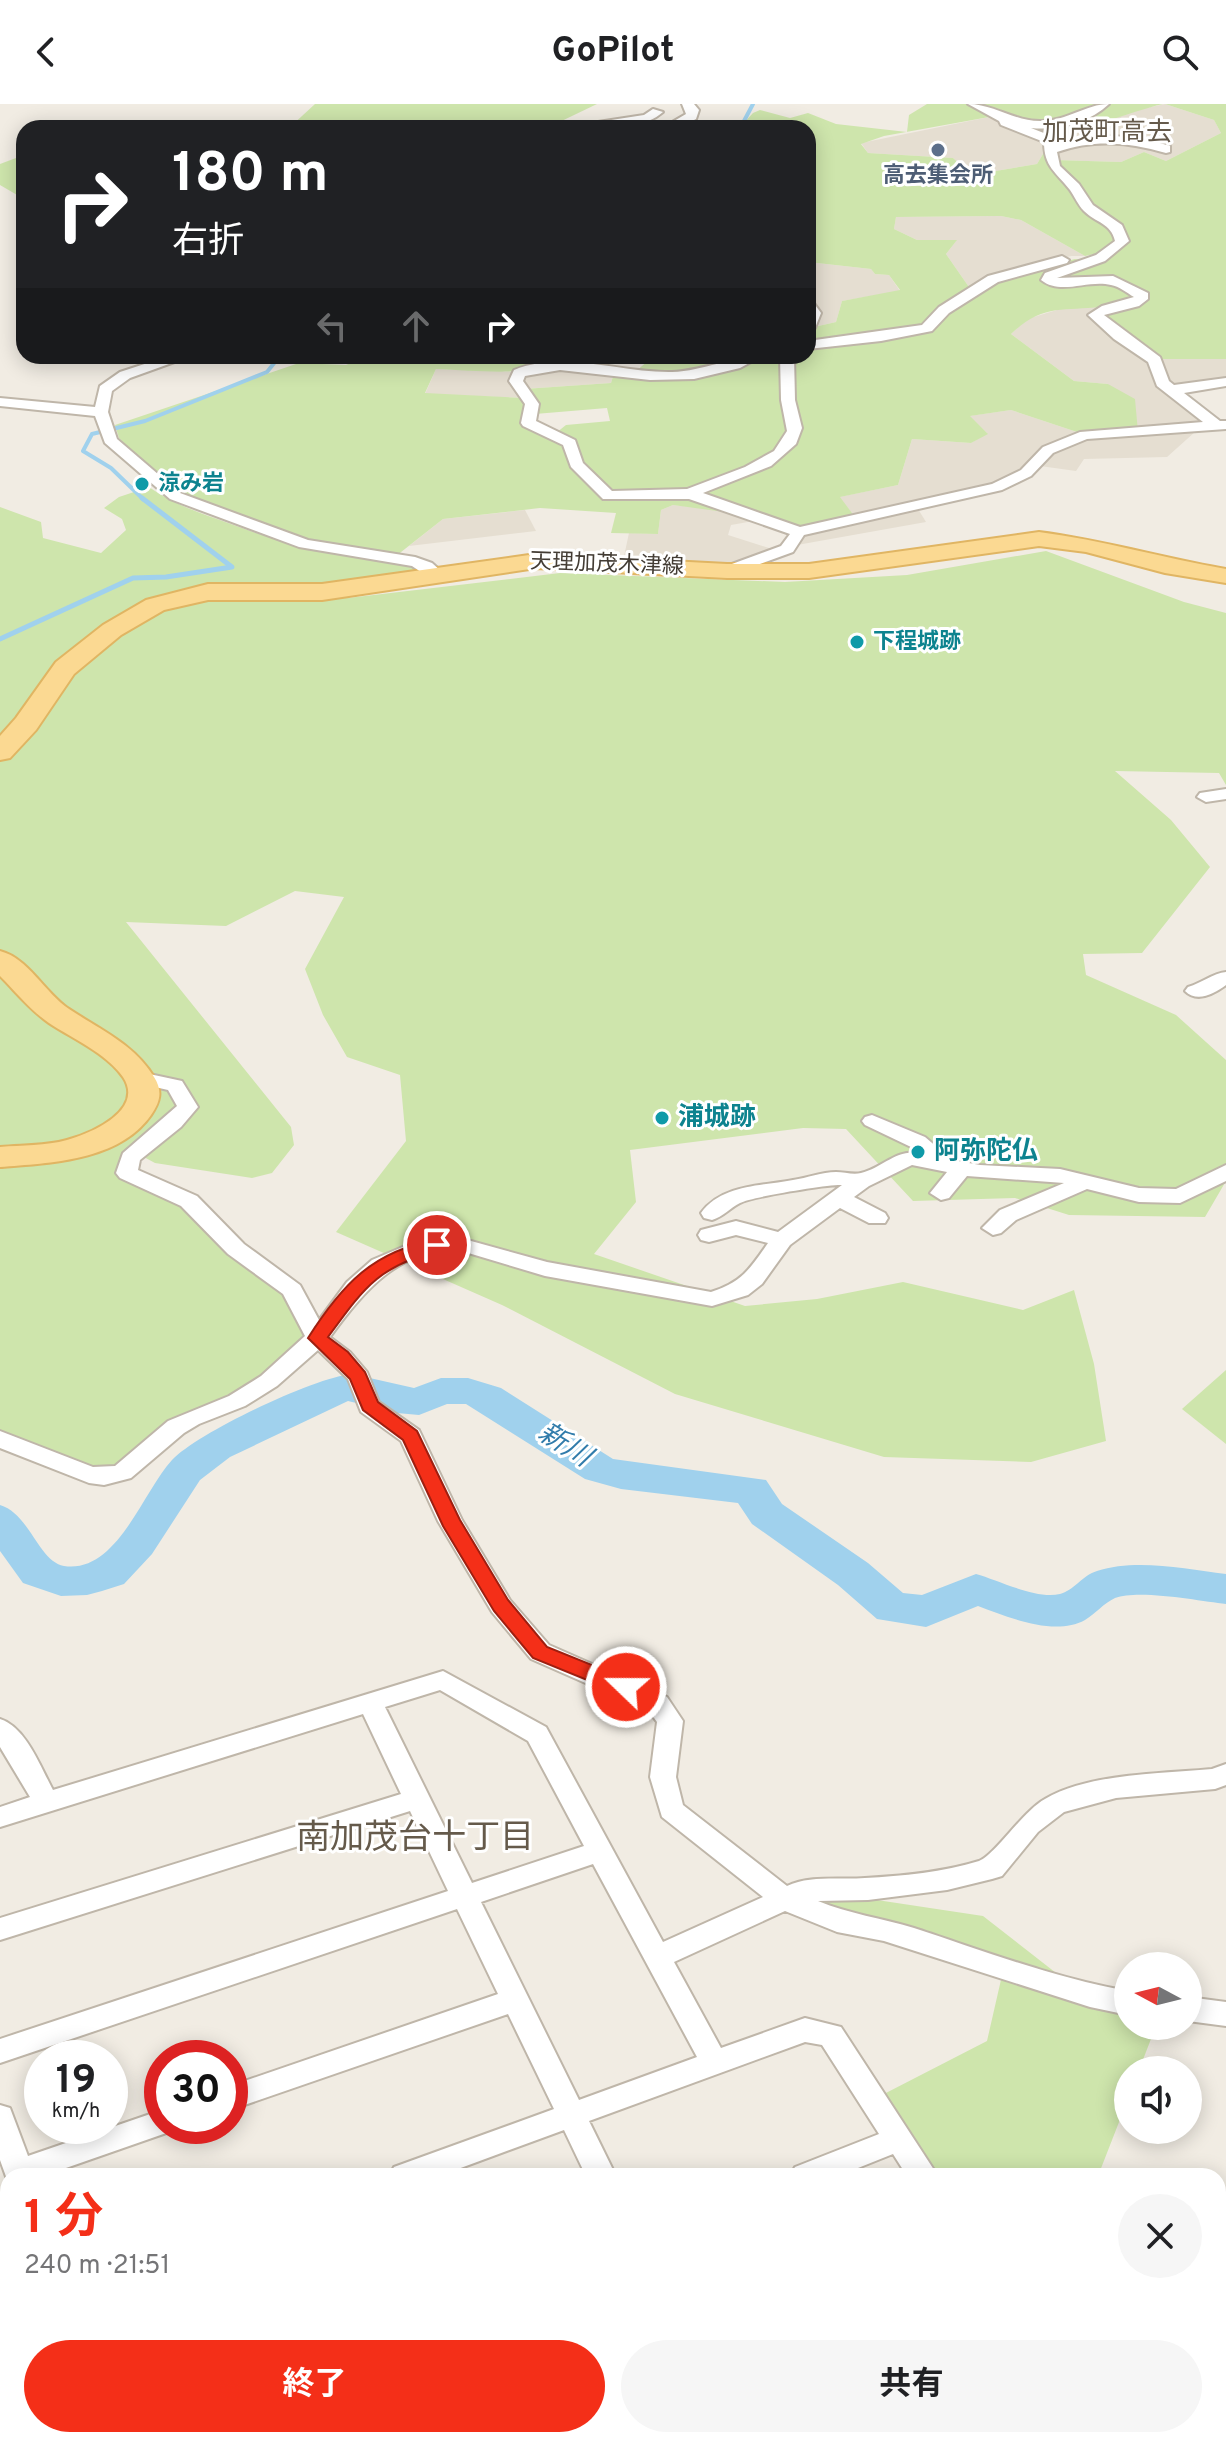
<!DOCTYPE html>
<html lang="ja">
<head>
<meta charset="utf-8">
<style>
  :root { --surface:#fff; --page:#f6f6f6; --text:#202124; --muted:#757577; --accent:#f42f18 }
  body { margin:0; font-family:Overpass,"Noto Sans JP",sans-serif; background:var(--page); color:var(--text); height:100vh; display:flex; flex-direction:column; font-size:30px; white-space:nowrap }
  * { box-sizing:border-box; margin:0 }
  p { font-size:26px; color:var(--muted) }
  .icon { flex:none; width:44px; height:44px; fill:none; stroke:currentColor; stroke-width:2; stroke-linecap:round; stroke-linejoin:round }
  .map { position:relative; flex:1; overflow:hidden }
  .sheet { position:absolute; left:0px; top:2064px; width:1226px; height:280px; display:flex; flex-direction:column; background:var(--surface); border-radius:24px 24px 0 0; box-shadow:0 4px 20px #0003 }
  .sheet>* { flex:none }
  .banner { position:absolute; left:16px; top:16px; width:800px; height:244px; border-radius:24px; box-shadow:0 4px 20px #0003; background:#202124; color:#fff; overflow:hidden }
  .needle { width:52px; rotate:277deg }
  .tools { position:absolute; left:1114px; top:1848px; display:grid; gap:16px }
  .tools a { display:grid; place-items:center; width:88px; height:88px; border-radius:50%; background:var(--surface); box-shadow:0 4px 20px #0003; font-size:40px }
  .speed { position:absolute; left:24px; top:1936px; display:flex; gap:16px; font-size:40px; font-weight:700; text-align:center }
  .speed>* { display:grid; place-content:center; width:104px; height:104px; border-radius:50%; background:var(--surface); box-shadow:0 4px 20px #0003; line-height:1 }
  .speed small { font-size:20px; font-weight:400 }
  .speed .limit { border:12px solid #d22; background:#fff; color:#111 }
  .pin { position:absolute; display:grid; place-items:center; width:68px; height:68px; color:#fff; margin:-34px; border:4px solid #fff; border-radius:50%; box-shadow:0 2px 8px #0007 }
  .me { position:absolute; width:88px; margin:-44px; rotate:292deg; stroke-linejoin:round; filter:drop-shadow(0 0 6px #0008) }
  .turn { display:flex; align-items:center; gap:28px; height:168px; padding:0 24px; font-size:36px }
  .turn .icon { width:104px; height:104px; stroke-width:2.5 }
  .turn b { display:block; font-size:56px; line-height:68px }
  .lanes { display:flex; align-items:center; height:76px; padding:0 24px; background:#0003; justify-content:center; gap:40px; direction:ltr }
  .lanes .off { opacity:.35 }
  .round { display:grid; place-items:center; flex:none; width:84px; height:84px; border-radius:42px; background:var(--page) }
  .headline { display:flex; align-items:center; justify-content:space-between; height:136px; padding:0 24px }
  h1 { font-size:48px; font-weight:700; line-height:60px; color:var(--accent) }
  .button { display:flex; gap:16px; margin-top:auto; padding:16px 24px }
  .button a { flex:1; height:92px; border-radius:48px; background:var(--accent); color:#fff; font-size:32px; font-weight:700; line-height:92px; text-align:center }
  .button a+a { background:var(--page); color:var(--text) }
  header { display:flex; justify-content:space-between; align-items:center; height:104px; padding:0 24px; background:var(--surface); font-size:36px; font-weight:700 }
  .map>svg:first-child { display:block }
</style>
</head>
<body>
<header><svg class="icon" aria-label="back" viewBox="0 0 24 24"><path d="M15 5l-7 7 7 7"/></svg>GoPilot<svg class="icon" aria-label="search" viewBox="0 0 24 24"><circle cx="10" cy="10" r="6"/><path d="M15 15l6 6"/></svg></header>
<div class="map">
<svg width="1226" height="2344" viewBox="0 0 1226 2344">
  <rect width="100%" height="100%" fill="#f1ece3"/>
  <g fill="#e5ded1">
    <polygon points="1165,0 1214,16 1221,29 1166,57 1144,48 1121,58 1054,56 1042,29 1108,17 1127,8"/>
    <polygon points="989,13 1046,37 1046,45 1037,60 972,71 953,54 868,49 861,39"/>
    <polygon points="1001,112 1021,116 1085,152 1071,152 1016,166 971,186 946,150 956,137 917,136 894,125 896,113"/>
    <polygon points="808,158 871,165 875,170 889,171 900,187 842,197 836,218 814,223 815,204 808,196 808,185 814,177"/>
    <polygon points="1070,202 1102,203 1090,211 1150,257 1157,280 1207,318 1138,328 1108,280 1074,277 1011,230 1027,215"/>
    <polygon points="1159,255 1226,255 1226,277 1173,283 1166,279"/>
    <polygon points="542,264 614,269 611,279 524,285 521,273"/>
    <polygon points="436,265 515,268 524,294 425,290"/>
    <polygon points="1011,306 1083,330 994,381 855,413 839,393 898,381 912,335 971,339 987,329 969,312"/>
    <polygon points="1196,327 1167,353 1084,355 1076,367 1040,362 1052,347 1087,333"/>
    <polygon points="673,401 715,405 759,416 731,421 728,431 775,446 728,462 623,457 629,429 658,430 661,406"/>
    <polygon points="918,405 926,418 797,441 803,429"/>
    <polygon points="525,406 536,427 409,442 443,415"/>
  </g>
  <g fill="#cee5ac">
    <polygon points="315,0 597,0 547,24 289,24"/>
    <polygon points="927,0 968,0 989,13 884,32 861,40 868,49 953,54 972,71 1037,60 1046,45 1050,65 1107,116 1117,139 1104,148 1085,152 1021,116 1001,112 896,113 894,125 917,136 957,136 946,150 971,186 927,221 808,239 814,223 836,218 842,197 900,186 889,171 875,170 871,165 808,158 808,24 739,24 753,9 760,6 790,14 808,9 836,20 907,28 909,11"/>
    <path d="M980,0H1098C1062,26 1016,22 980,0Z"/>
    <path d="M1108,0H1163C1120,10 1069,37 1025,23L1098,7Z"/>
    <path d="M1165,0H1226V255H1159L1099,211L1145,190C1113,170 1092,176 1056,177L1053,173L1080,166L1124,140L1120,119L1094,106L1054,56L1121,58L1144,48L1166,57L1221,29L1214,16Z"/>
    <polygon points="24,51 24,95 0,81 0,60"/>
    <path d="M1075,155L1083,156L1044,172L1043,176L1112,178L1138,192C1126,196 1113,202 1101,203C1063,207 1042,200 1011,230L1074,277L1108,280L1135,295L1138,328L1083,330L1011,306L970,312L988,330L971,339L912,335L898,381L840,393L855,413L800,424L699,389L787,347L793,301L791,252H808V243L930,225C974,181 1017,170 1075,155Z"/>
    <path d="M367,252H582C538,274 484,267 436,265L425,289L524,294L528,300L523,317L559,336L606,394L689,392L739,410L673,401L661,406L658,430L611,429L616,409L540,404L443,415L396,452L311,436L183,389L132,348L119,334L115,321L299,259L346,261Z"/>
    <path d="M654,252H749C714,271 675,269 636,267Z"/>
    <path d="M760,252H783L790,325L771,353L687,389L611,390L556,329L566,321L610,317L607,304L535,310L524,285L611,279L614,269C668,270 711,279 760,252Z"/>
    <path d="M149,383C173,400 200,409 228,419C289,442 349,455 414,461L417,469L136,504L0,640V403L41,418L43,434L101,449L126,426L122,415L104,404L119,393Z"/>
    <polygon points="1046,447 1184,498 1226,509 1226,681 1219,669 1115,667 1171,716 1210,763 1142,849 1083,850 1086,871 1176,911 1226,956 1226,1077 1205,1113 1069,1111 1015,1094 913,1097 846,1025 803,1024 630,1046 636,1098 594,1150 745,1202 817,1195 903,1178 1023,1206 1074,1186 1094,1260 1106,1337 1031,1358 884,1353 675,1290 502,1201 336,1128 406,1037 400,971 347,953 323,911 305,865 344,793 295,787 226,822 126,818 291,1023 294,1041 272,1069 252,1074 155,1059 142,1052 121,1062 167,1089 287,1187 312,1232 263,1275 105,1368 0,1329 0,1059 152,1008 77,915 0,850 0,653 57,581 142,514 193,495 348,494 560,469 785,478 907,471"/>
    <polygon points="0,863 124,971 134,989 129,1006 79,1036 0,1046"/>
    <polygon points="1226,1266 1226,1340 1182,1305"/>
    <polygon points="857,1793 983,1812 1065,1876 810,1798"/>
    <polygon points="1003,1867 1128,1903 1128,1922 1156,1922 1139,1966 1128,1966 1128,1995 1098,2072 937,2072 882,1991 987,1937"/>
    <polygon points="1218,2216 1226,2232 1226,2344 1108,2344 1104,2336 1218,2336"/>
  </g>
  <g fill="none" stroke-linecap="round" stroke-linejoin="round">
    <g stroke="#a0d1ed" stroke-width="4">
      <polyline points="735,24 744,17 753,0"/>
      <polyline points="144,396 111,364 83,347 92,330 145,317 267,268 275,258 269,252"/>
    </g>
    <polyline stroke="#a0d1ed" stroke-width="5" points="0,535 133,474 166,473 232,463 142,394"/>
    <path fill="#a0d1ed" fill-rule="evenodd" d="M352,1270L414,1284L441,1274H468L501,1284L613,1355L766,1376L782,1400L868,1459L903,1489L922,1491L976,1470C998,1476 1037,1496 1060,1490C1073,1487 1083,1471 1097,1467C1136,1454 1186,1465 1226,1470V1500C1200,1497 1139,1485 1115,1494C1104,1499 1095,1510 1085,1516C1054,1533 1008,1513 978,1502L926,1523L877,1515L838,1481L752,1420L738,1399L621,1385L585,1375L466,1300H447L419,1311L397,1309L348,1297L230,1353L200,1376L152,1450L124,1480L102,1487L87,1491L61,1492L23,1479L0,1447V1401C30,1410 38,1457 64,1462C117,1470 143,1387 172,1356C197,1329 315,1273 352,1270Z"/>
    <g stroke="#bfb6a9" stroke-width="4">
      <g id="street">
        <polygon points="682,0 694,0 699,6 696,15 678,24 662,24 686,10"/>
        <path d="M968,0C994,0 1015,18 1042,17C1067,17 1086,0 1109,0C1089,19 1058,27 1031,24L1054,33L1056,40C1095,28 1132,30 1170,42V48L1166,49C1128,38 1094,35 1057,48L1060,62L1079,80L1093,101L1122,121L1129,137L1105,157L1057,174L1113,172L1148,189V195L1139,202L1104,211L1160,253L1169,277L1174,281L1226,274V282L1184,289L1220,317H1226V325L1087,335L1053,349L1031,372L1002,386L804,431L793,448L727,472L719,467L721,464L781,442L790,430L689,395H603L571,363L563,341L523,322L521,319L525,300L509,277L514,266C563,246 620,269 672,268C704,267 732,252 762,252L740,264L694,275L650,276L560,266L525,272L523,277L539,300L536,317L575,336L583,359L612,387L687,385L745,363L774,347L787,327L781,296L780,252H794L795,296L802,324L796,340L771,362L703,389L800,423L992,380L1021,366L1043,343L1080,328L1203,318L1157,282L1148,258L1114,235L1088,211L1102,202L1134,193C1127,189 1119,182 1111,181C1088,175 1061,192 1041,176L1045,169L1096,151L1115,137C1111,119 1096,119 1084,107C1078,101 1075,93 1070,86C1056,68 1044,63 1044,38L1001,21L999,17Z"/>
        <path d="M653,5L663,8C643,26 605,24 579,24L585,20L644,11Z"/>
        <polygon points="1062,152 1069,156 1067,159 998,178 949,209 932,227 881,237 808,245 808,237 922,221 939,203 988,172"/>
        <polygon points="808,197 813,198 821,209 815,224 808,228"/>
        <polygon points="169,252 191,252 130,274 112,287 108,308 117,335 180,389 308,436 415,453 432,459 442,468 442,474 430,474 412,462 299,443 170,395 105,339 95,312 0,302 0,294 95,303 100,282 120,268"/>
        <polygon points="1226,685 1226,695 1206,698 1197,693 1200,689"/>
        <path d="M1226,868V881C1214,890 1197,899 1185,887L1188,883C1202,879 1213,869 1226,868Z"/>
        <path d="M140,968L182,977L198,1003L181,1023L140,1056L138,1066L197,1092L244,1140L300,1181L319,1216L347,1178L372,1156L412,1139L453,1132L547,1158L711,1188C742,1178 750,1165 768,1139L736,1131L709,1138L701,1136L698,1131L701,1126L736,1117L778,1128L842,1081C830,1080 751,1093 740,1099C730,1104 723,1113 712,1116L704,1114L701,1109C722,1080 763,1082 793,1076C807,1074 822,1068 836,1068C844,1068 853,1071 861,1069C882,1064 896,1045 919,1049L911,1043L865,1021L862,1017L865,1013L872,1011L925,1033L952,1056L980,1061L1060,1065L1139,1084L1176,1085L1226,1061V1077L1180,1099L1139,1098L1087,1085L1016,1116L1001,1129L993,1131L982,1124L1000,1106L1064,1079L967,1072L949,1094L941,1096L930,1089L947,1068L912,1061L869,1082L854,1093L885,1109L888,1114L885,1119H869L840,1104L790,1141L762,1180L748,1191L712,1202L545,1172L465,1148C402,1139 363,1188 330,1233L350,1248L367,1268L379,1298L419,1326L462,1416L510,1496L549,1541L667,1593L683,1617L676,1673L683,1701L787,1782C810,1771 840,1776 865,1774C902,1772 944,1768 979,1757C995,1751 1023,1707 1045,1695C1089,1669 1161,1670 1212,1665L1226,1660V1681L1215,1685L1116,1694L1064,1708L1038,1728L1002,1772L992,1775L947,1786L868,1796L818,1797C849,1810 882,1814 914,1824C984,1847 1055,1874 1128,1887V1911L1090,1903L884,1837L837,1828L785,1807L674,1858L721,1944L805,1914L841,1923L938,2072H907L893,2050L838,2072H790L795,2063L879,2030L822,1941L805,1938L589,2017L616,2072H586L564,2026L439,2072H389L394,2063L554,2005L508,1910L230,2006V1982L498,1890L457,1805L0,1959V1935L448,1787L410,1707L0,1836V1814L401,1690L363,1610L0,1723V1703L30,1693L0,1643V1615C26,1623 41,1664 53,1686L443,1567L546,1623L663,1838L763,1793L662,1713L650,1673L657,1618L649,1607L531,1555L492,1508L438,1417L401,1337L361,1308L348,1275L318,1246L277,1282L245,1302L199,1320L184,1329L131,1374L104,1381L89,1379L0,1344V1327L93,1363L115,1362L168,1317L229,1292L261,1272L305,1232L283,1190L228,1150L181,1102L120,1074L116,1069L123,1049L177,1002L168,986L133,978L130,974ZM440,1586L528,1637L584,1742L472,1779L385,1603ZM593,1760L697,1953L579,1996L481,1798Z"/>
        <polygon points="1188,1893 1226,1898 1226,1922 1188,1917"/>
        <polygon points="0,2001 10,2004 28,2052 162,2006 162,2022 175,2022 172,2027 43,2072 8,2072 8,2078 0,2056"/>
        <polygon points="63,2336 112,2336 108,2344 59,2344"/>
        <polygon points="504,2336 552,2336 548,2344 500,2344"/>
        <polygon points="713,2336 745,2336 748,2344 716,2344"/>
        <polygon points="897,2336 929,2336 933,2344 901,2344"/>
        <polygon points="1075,2336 1107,2336 1111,2344 1079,2344"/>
      </g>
    </g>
    <g stroke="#e0b563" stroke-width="4">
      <g id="primary">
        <path d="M1039,428C1102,436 1163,454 1226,465V479L1165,469L1086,448L1039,442L809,474H727L536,464L322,496H208L164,506L121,531L74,570L36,626L10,654L0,656V632L16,614L56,558L103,521L146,496L208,480H322L536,450L727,460H809Z"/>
        <path d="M0,847C28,854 45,889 69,905C99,925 134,940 154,973C163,987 160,998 151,1011C119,1057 50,1059 0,1063V1043C22,1041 46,1042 67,1036C92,1029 145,1006 123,973C106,949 73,935 49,919C30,906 16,888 0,872Z"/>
      </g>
    </g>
    <use href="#street" fill="#fff" fill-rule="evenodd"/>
    <use href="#primary" fill="#fbd992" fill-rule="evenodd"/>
  </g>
  <path fill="#f42f18" stroke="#9f1f10" stroke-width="2" d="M437,1136L446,1141L443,1145C379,1162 366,1181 328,1233L348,1248L365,1268L378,1298L417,1327L460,1416L508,1496L547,1543L634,1578L637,1583L634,1589H619L533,1554L494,1507L443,1422L403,1336L363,1306L350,1275L308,1234C341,1182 373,1146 437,1136Z"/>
  <circle fill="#5c6f8a" stroke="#fff" stroke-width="3" cx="938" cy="46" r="8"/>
  <g fill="#0f9aa8" stroke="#fff" stroke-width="3">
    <circle cx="142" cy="380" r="8"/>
    <circle cx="857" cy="538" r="8"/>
    <circle cx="662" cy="1014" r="8"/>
    <circle cx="918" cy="1048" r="8"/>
  </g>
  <g text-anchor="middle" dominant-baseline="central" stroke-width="6" stroke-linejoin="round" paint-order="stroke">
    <g font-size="22" font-weight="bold" fill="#4e5e75" stroke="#fff">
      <text x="938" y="72">高去集会所</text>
    </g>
    <g font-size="22" font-weight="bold" fill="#0d838f" stroke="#fff" text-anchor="start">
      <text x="158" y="380">涼み岩</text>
      <text x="873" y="538">下程城跡</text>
    </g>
    <g font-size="22" fill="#433c34" stroke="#fff">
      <text transform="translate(607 461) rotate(2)">天理加茂木津線</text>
    </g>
    <g font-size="26" fill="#655a4b" stroke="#fff">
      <text x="1107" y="29">加茂町高去</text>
    </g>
    <g font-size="26" font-weight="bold" fill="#0d838f" stroke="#fff" text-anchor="start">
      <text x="678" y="1014">浦城跡</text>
      <text x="934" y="1048">阿弥陀仏</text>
    </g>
    <g font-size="28" font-style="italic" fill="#317cab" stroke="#fff">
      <text transform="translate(564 1342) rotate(32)">新川</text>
    </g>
    <g font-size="34" fill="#655a4b" stroke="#fff">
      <text x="415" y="1735">南加茂台十丁目</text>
    </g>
  </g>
</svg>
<div class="tools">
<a><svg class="needle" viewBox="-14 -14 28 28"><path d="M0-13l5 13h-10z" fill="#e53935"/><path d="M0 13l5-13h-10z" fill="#757577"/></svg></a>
<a><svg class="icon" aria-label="sound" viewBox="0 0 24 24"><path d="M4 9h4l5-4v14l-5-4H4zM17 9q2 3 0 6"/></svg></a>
</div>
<div class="speed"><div>19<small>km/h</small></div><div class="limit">30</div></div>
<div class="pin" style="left:437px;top:1141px;background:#d93025"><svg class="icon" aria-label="arrive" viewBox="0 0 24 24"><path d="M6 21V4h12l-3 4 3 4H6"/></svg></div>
<svg class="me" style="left:626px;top:1583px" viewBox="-20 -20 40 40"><circle r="17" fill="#f42f18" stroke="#fff" stroke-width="3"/><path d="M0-11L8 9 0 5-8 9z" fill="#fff"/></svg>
<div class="banner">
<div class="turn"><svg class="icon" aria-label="right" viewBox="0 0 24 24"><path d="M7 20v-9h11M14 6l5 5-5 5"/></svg><div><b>180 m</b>右折</div></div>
<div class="lanes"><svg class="icon off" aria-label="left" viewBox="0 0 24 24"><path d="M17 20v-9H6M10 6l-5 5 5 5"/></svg><svg class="icon off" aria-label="ahead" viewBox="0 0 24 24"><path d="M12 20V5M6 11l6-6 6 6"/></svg><svg class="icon" aria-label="right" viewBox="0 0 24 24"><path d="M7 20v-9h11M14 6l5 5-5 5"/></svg></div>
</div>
<section class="sheet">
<div class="headline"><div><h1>1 分</h1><p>240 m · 21:51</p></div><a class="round"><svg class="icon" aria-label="close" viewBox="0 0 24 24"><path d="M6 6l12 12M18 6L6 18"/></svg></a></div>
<div class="button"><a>終了</a><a>共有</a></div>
</section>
</div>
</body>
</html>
